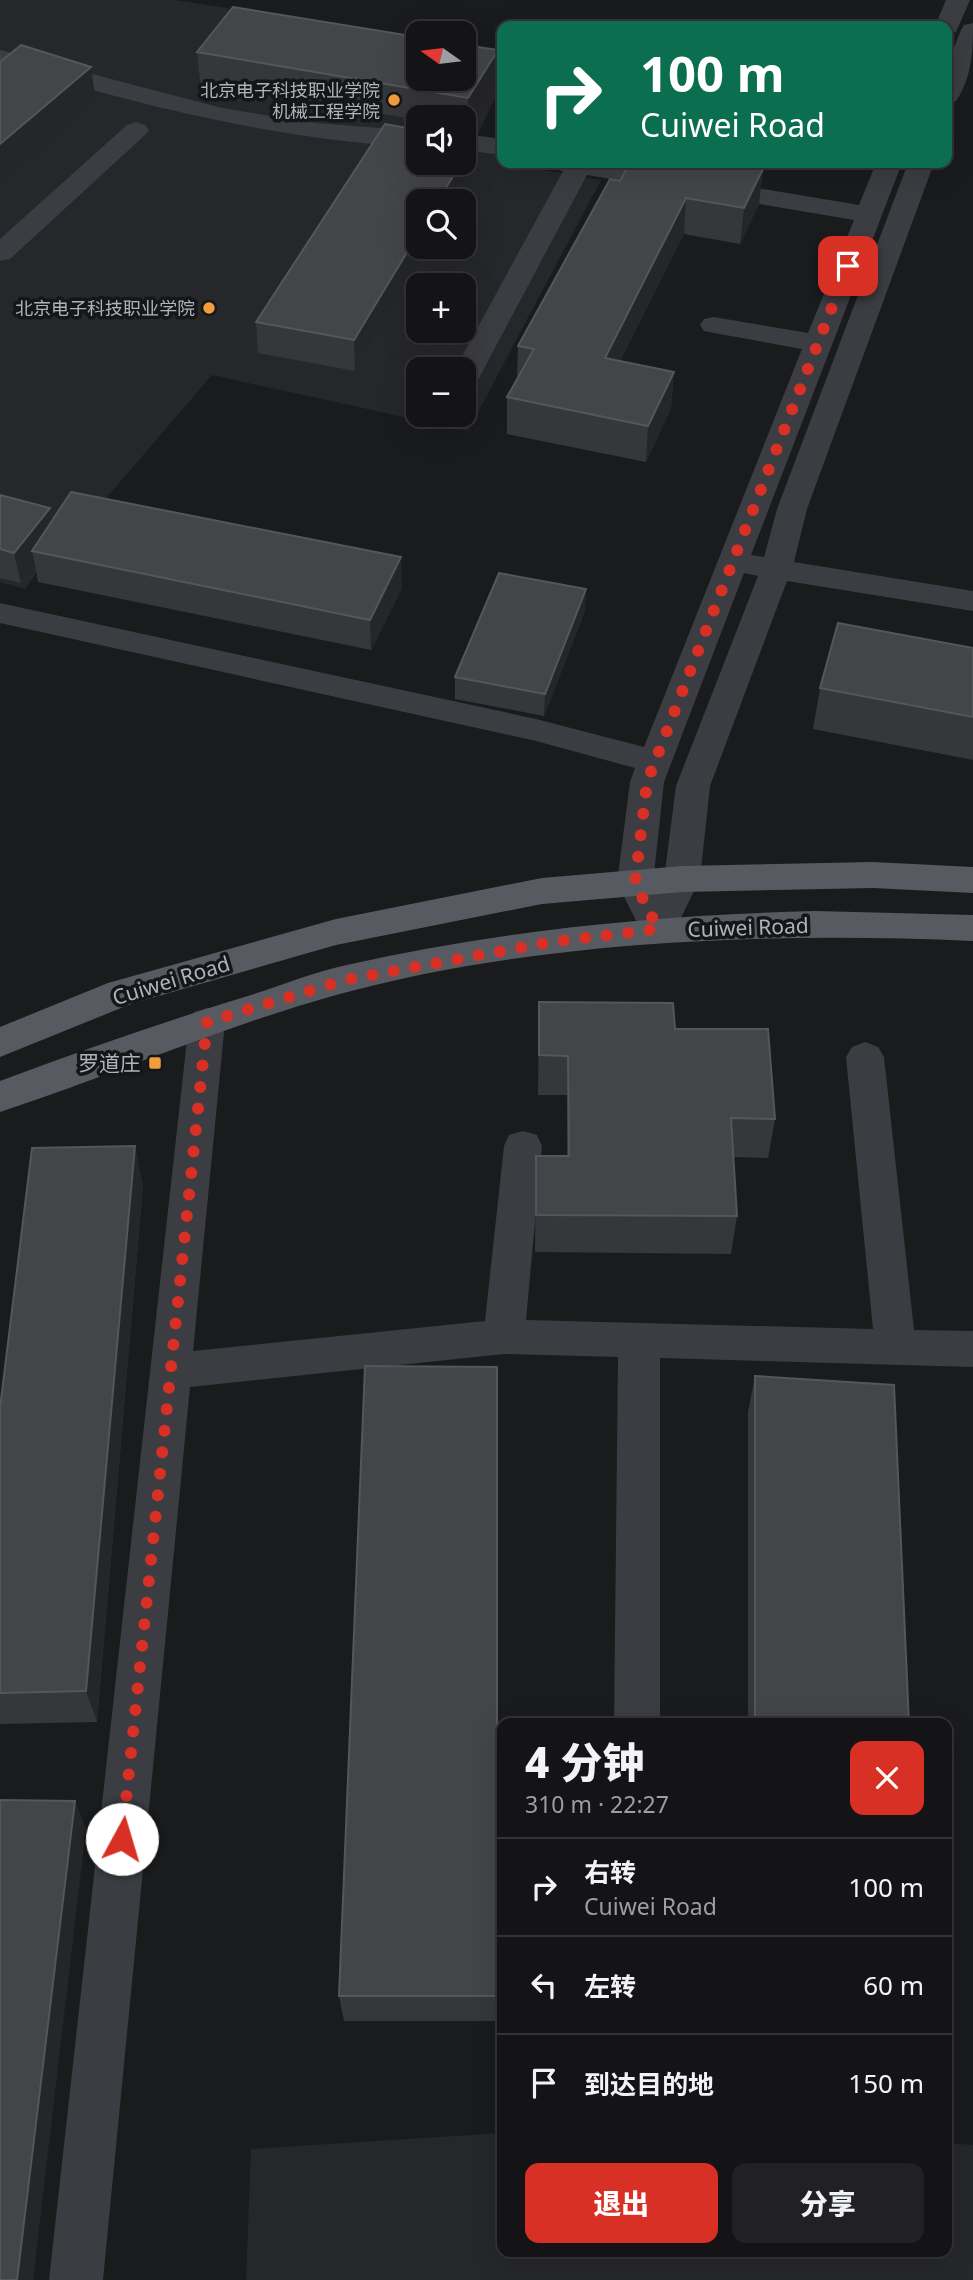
<!DOCTYPE html>
<html lang="zh">
<head>
<meta charset="utf-8">
<style>
  :root { --surface:#141416; --page:#212123; --text:#f1f3f6; --muted:#9d9ea1; --line:#333335; --accent:#d93025 }
  body { margin:0; font-family:"Noto Sans","Noto Sans SC",sans-serif; background:var(--page); color:var(--text); height:100vh; display:flex; flex-direction:column; font-size:26px; white-space:nowrap }
  * { box-sizing:border-box; margin:0 }
  p { font-size:23px; color:var(--muted) }
  .icon { flex:none; width:38px; height:38px; fill:none; stroke:currentColor; stroke-width:2; stroke-linecap:round; stroke-linejoin:round }
  .map { position:relative; flex:1; overflow:hidden }
  .details { position:absolute; left:497px; top:1718px; width:455px; height:539px; display:flex; flex-direction:column; background:var(--surface); border-radius:14px; box-shadow:0 7px 28px #0002,0 0 0 2px var(--line) }
  .details>* { flex:none }
  .banner { position:absolute; left:497px; top:21px; width:455px; height:147px; border-radius:14px; box-shadow:0 7px 28px #0002,0 0 0 2px var(--line); background:#0b6e4f; color:#fff; overflow:hidden }
  .needle { width:46px; rotate:284deg }
  .fabs { position:absolute; left:406px; top:21px; display:grid; gap:14px }
  .fabs a { display:grid; place-items:center; width:70px; height:70px; border-radius:14px; background:var(--surface); box-shadow:0 7px 28px #0002,0 0 0 2px var(--line); font-size:35px }
  .pin { position:absolute; display:grid; place-items:center; width:60px; height:60px; color:#fff; margin:-30px; border-radius:14px; box-shadow:0 4px 10px #0006 }
  .me { position:absolute; width:77px; margin:-38px; rotate:6deg; stroke-linejoin:round; filter:drop-shadow(0 0 5px #0008) }
  .turn { display:flex; align-items:center; gap:24px; height:147px; padding:0 28px; font-size:32px }
  .turn .icon { width:91px; height:91px; stroke-width:2.5 }
  .turn b { display:block; font-size:49px; line-height:60px }
  .round { display:grid; place-items:center; flex:none; width:74px; height:74px; border-radius:14px; background:var(--page) }
  .overview { display:flex; align-items:center; justify-content:space-between; height:119px; padding:0 28px }
  h1 { font-size:42px; font-weight:800; line-height:52px }
  .action { display:flex; gap:14px; margin-top:auto; padding:14px 28px }
  .action a { flex:1; height:80px; border-radius:14px; background:var(--accent); color:#fff; font-size:28px; font-weight:800; line-height:80px; text-align:center }
  .action a+a { background:var(--page); color:var(--text) }
  ul { padding:0; list-style:none }
  li { display:flex; align-items:center; gap:21px; height:98px; padding:0 28px; border-top:2px solid var(--line) }
  li div { flex:1 }
  li b { display:block; font-size:26px }
  li em { font-style:normal }
  .map>svg:first-child { display:block }
</style>
</head>
<body>
<div class="map">
<svg width="973" height="2280" viewBox="0 0 973 2280">
  <rect width="100%" height="100%" fill="#1a1b1d"/>
  <g fill="#26272a" fill-rule="evenodd">
    <path d="M0,0H175L286,17L418,79H464V71L502,78V85L476,137L502,158V163L601,180L468,431L212,375L95,511L78,514L25,589L0,582ZM418,117H464V163H418ZM418,201H464V247H418ZM418,285H464V331H418ZM418,369H464V415H418Z"/>
    <polygon points="502,2133 502,2252 947,2252 947,2143 973,2145 973,2280 246,2280 251,2149"/>
  </g>
  <g fill="none" stroke-linecap="round" stroke-linejoin="round">
    <g fill="#3b3d42" fill-rule="evenodd">
      <polygon points="946,0 970,0 956,32 947,34 947,26 935,26"/>
      <path d="M973,23C973,51 972,77 956,101L947,103V65L961,30L964,25Z"/>
      <path d="M0,50L222,108L315,123L418,131V147C272,140 140,104 0,65Z"/>
      <polygon points="464,53 502,59 502,73 464,67"/>
      <polygon points="136,122 145,125 149,130 145,135 10,259 0,261 0,239 127,125"/>
      <polygon points="464,134 502,139 502,155 464,150"/>
      <path d="M549,163H607L859,205L876,163H902L751,555L764,557L777,509L908,163H934L807,509L794,562L973,591V611L787,581L710,786L700,879L671,938L658,942L645,938L617,883L630,782L635,768L536,741L0,623V603L536,719L644,747L802,349L714,333L704,331L700,325L704,319L714,317L808,333L854,220L587,175L478,380L474,386L464,389V369H455L563,171L553,169ZM744,573L758,576L676,786L664,879L658,893L653,883L664,782Z"/>
      <polygon points="207,1008 220,1012 225,1022 193,1351 485,1321 504,1146 509,1135 523,1131 537,1135 542,1146 526,1320 873,1329 846,1057 852,1047 865,1042 878,1047 884,1057 914,1330 973,1331 973,1367 660,1358 660,1724 614,1724 618,1357 504,1354 190,1387 103,2280 49,2280 189,1022 194,1012"/>
    </g>
    <g fill="#575b61" fill-rule="evenodd">
      <polygon points="873,862 973,867 973,893 873,888 682,892 542,904 336,945 131,1004 0,1057 0,1027 108,983 336,919 542,878 682,866"/>
      <path d="M815,911L973,915V941C766,932 537,940 336,995C221,1027 113,1075 0,1112V1081C83,1050 166,1021 251,995C283,985 314,972 347,965C501,930 658,915 815,911Z"/>
    </g>
  </g>
  <g fill="#36373b">
    <polygon points="498,50 498,80 468,128 464,127 464,117 418,117 418,120 200,82 197,52"/>
    <polygon points="385,124 418,130 418,163 464,163 464,137 475,139 476,169 457,201 418,201 418,247 429,247 355,371 258,353 256,322"/>
    <polygon points="763,169 759,204 740,244 684,234 620,361 674,372 671,408 646,462 507,434 507,397 517,379 518,346 620,181"/>
    <polygon points="0,495 50,508 53,520 402,588 371,650 38,582 35,565 21,583 0,578"/>
    <polygon points="585,611 544,716 455,699 455,677"/>
    <polygon points="973,648 973,760 813,729 820,688"/>
    <polygon points="539,1002 675,1029 775,1119 768,1158 733,1157 737,1216 731,1254 535,1252 536,1156 567,1156 567,1095 538,1095"/>
    <polygon points="143,1185 97,1722 0,1724 0,1408"/>
    <polygon points="497,1367 496,2021 344,2021 339,1996"/>
    <polygon points="755,1376 909,1724 748,1724 748,1412"/>
  </g>
  <g fill="#252629">
    <polygon points="498,50 498,80 468,128 468,98"/>
    <polygon points="91,67 96,102 0,185 0,144"/>
    <polygon points="475,139 476,169 457,201 438,201 461,163 464,163 464,159"/>
    <polygon points="763,169 759,204 740,244 744,208"/>
    <polygon points="686,198 684,234 603,394 605,358"/>
    <polygon points="418,234 418,247 429,247 355,371 354,340"/>
    <polygon points="674,372 671,408 646,462 648,426"/>
    <polygon points="50,508 56,539 32,551 35,565 21,583 14,553"/>
    <polygon points="401,557 402,588 371,650 370,620"/>
    <polygon points="586,589 585,611 544,716 545,694"/>
    <polygon points="135,1146 143,1185 97,1722 86,1691"/>
    <polygon points="75,1801 86,1829 33,2280 17,2280"/>
  </g>
  <g fill="#434549" stroke="#53565b" stroke-width="2">
    <polygon points="233,7 418,37 418,79 464,79 464,45 498,50 468,98 197,52"/>
    <polygon points="21,45 91,67 0,144 0,62"/>
    <polygon points="385,124 418,130 418,163 461,163 438,201 418,201 418,234 354,340 256,322"/>
    <polygon points="464,137 475,139 464,159"/>
    <polygon points="630,163 730,163 763,169 744,208 686,198 605,358 674,372 648,426 507,397 534,349 518,346 610,179 620,181"/>
    <polygon points="71,492 401,557 370,620 32,551"/>
    <polygon points="0,495 50,508 14,553 0,549"/>
    <polygon points="499,573 586,589 545,694 455,677"/>
    <polygon points="838,623 973,648 973,717 820,688"/>
    <polygon points="539,1002 673,1003 675,1029 768,1029 775,1119 731,1118 737,1216 536,1215 536,1156 569,1156 568,1056 539,1055"/>
    <polygon points="135,1146 86,1691 0,1693 0,1408 32,1148"/>
    <polygon points="365,1366 497,1367 497,1996 339,1996"/>
    <polygon points="755,1376 894,1385 909,1724 755,1724"/>
    <polygon points="0,1800 75,1801 17,2280 0,2280"/>
  </g>
  <g fill="none" stroke-linecap="round" stroke-linejoin="round">
    <polyline stroke="#d93025" stroke-width="12" stroke-dasharray="0 21.6" points="122,1839 207,1022 345,980 551,942 658,929 635,883 647,782 848,266"/>
  </g>
  <g fill="#f29c3d" stroke="#151618" stroke-width="2.5">
    <circle cx="394" cy="100" r="7"/>
    <circle cx="209" cy="308" r="7"/>
    <rect x="148" y="1056" width="14" height="14" rx="3.5"/>
  </g>
  <g text-anchor="middle" dominant-baseline="central" stroke-width="7" stroke-linejoin="round" paint-order="stroke">
    <g font-size="18" fill="#adb4bc" stroke="#151618" text-anchor="end">
      <text x="380" y="90">北京电子科技职业学院<tspan x="380" dy="21">机械工程学院</tspan></text>
      <text x="195" y="308">北京电子科技职业学院</text>
    </g>
    <g font-size="21" fill="#adb4bc" stroke="#151618">
      <text transform="translate(748 927) rotate(-2)">Cuiwei Road</text>
      <text transform="translate(171 980) rotate(-17)">Cuiwei Road</text>
    </g>
    <g font-size="21" fill="#adb4bc" stroke="#151618" text-anchor="end">
      <text x="141" y="1063">罗道庄</text>
    </g>
  </g>
</svg>
<div class="fabs">
<a><svg class="needle" viewBox="-14 -14 28 28"><path d="M0-13l5 13h-10z" fill="#e53935"/><path d="M0 13l5-13h-10z" fill="#9d9ea1"/></svg></a>
<a><svg class="icon" aria-label="sound" viewBox="0 0 24 24"><path d="M4 9h4l5-4v14l-5-4H4zM17 9q2 3 0 6"/></svg></a>
<a><svg class="icon" aria-label="search" viewBox="0 0 24 24"><circle cx="10" cy="10" r="6"/><path d="M15 15l6 6"/></svg></a>
<a>+</a>
<a>−</a>
</div>
<div class="pin" style="left:848px;top:266px;background:#d93025"><svg class="icon" aria-label="arrive" viewBox="0 0 24 24"><path d="M6 21V4h12l-3 4 3 4H6"/></svg></div>
<svg class="me" style="left:122px;top:1839px" viewBox="-20 -20 40 40"><circle r="19" fill="#fff"/><path d="M0-13L10 11 0 6-10 11z" fill="#d93025"/></svg>
<div class="banner">
<div class="turn"><svg class="icon" aria-label="right" viewBox="0 0 24 24"><path d="M7 20v-9h11M14 6l5 5-5 5"/></svg><div><b>100 m</b>Cuiwei Road</div></div>
</div>
<section class="details">
<div class="overview"><div><h1>4 分钟</h1><p>310 m · 22:27</p></div><a class="round" style="background:#d93025;color:#fff"><svg class="icon" aria-label="close" viewBox="0 0 24 24"><path d="M6 6l12 12M18 6L6 18"/></svg></a></div>
<ul>
<li><svg class="icon" aria-label="right" viewBox="0 0 24 24"><path d="M7 20v-9h11M14 6l5 5-5 5"/></svg><div><b>右转</b><p>Cuiwei Road</p></div><em>100 m</em></li>
<li><svg class="icon" aria-label="left" viewBox="0 0 24 24"><path d="M17 20v-9H6M10 6l-5 5 5 5"/></svg><div><b>左转</b></div><em>60 m</em></li>
<li><svg class="icon" aria-label="arrive" viewBox="0 0 24 24"><path d="M6 21V4h12l-3 4 3 4H6"/></svg><div><b>到达目的地</b></div><em>150 m</em></li>
</ul>
<div class="action"><a>退出</a><a>分享</a></div>
</section>
</div>
</body>
</html>
